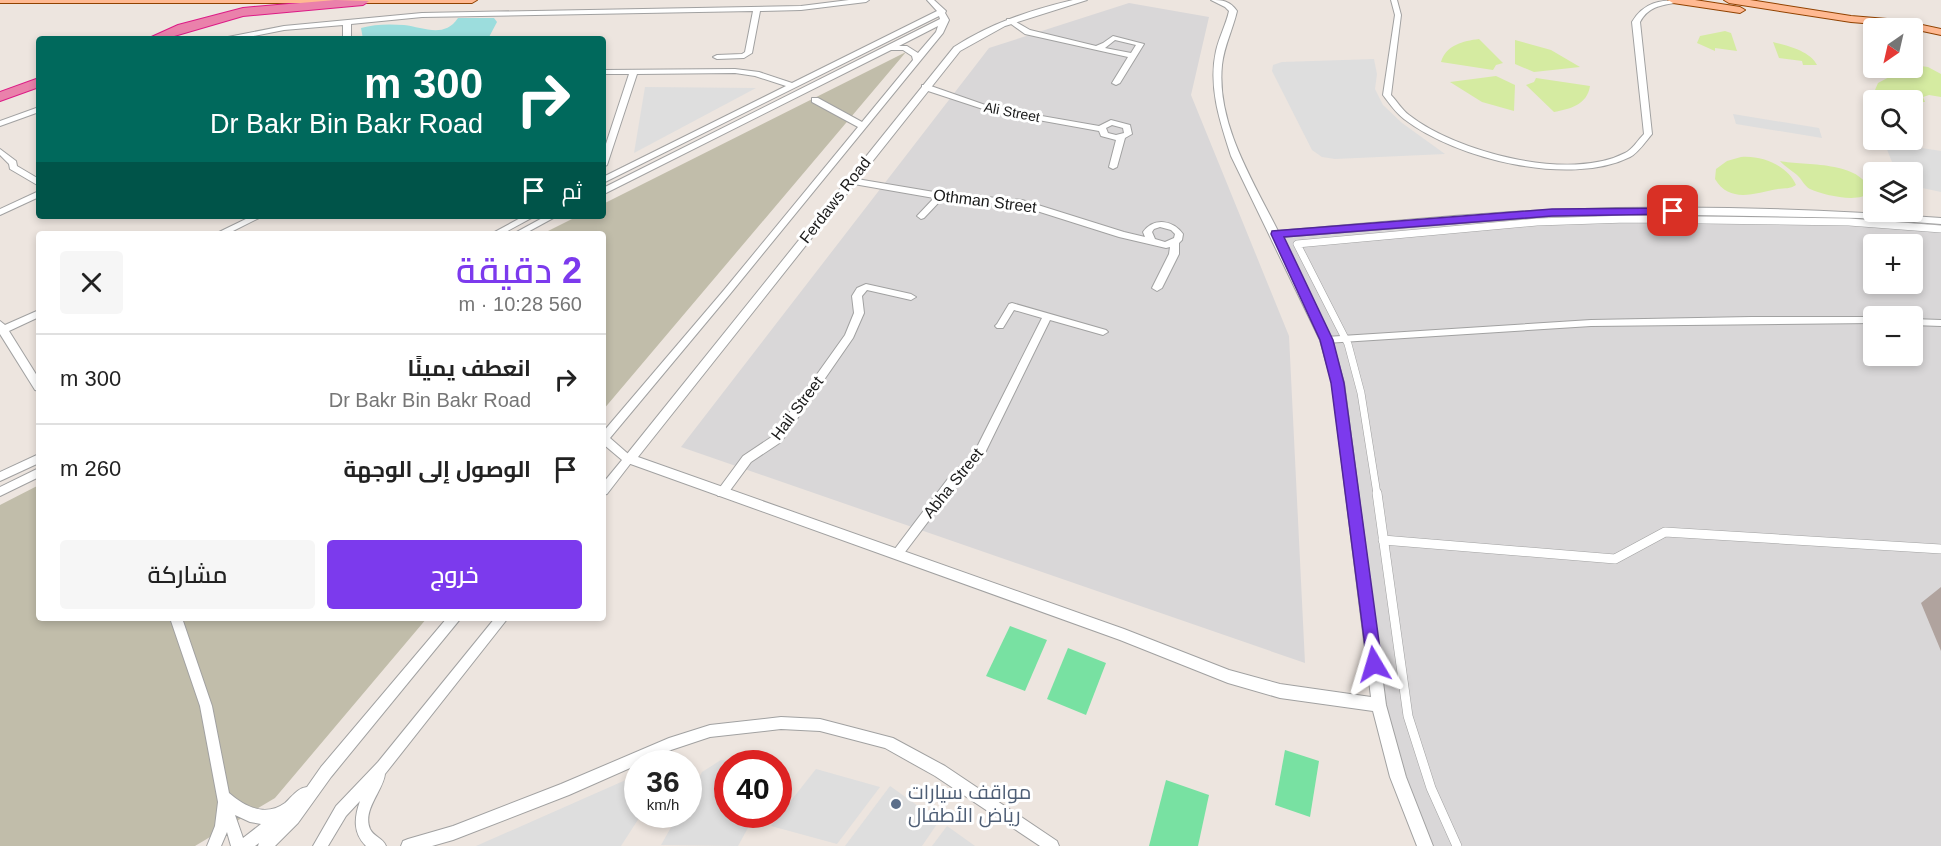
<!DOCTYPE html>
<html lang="ar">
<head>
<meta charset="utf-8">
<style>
  :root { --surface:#fff; --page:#f6f6f6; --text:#222; --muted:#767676; --line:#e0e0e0; --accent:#7c3aed }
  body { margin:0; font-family:Arial,Cairo,sans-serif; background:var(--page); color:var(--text); direction:rtl; height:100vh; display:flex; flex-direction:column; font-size:22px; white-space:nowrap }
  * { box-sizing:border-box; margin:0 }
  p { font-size:20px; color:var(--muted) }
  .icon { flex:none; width:33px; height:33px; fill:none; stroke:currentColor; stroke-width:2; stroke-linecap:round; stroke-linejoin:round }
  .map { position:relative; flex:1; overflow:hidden; direction:ltr }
  .details { position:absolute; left:36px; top:231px; width:570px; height:390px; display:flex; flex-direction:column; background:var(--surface); border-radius:6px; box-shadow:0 3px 9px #0003; direction:rtl }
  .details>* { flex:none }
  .top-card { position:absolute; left:36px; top:36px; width:570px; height:183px; border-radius:6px; box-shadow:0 3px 9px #0003; direction:rtl; background:#00695c; color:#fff; overflow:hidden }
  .needle { width:39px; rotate:214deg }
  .tools { position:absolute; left:1863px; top:18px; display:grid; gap:12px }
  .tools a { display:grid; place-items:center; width:60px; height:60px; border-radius:6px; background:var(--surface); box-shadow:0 3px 9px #0003; font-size:30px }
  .speed { position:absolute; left:624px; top:750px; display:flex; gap:12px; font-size:30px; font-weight:700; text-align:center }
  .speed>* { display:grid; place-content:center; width:78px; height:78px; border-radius:50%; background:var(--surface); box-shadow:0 3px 9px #0003; line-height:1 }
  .speed small { font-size:15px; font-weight:400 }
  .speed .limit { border:9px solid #d22; background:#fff; color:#111 }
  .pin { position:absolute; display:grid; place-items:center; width:51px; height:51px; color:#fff; margin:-26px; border-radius:12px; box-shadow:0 3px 9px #0006 }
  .me { position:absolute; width:66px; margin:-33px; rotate:353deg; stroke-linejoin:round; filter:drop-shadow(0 0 4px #0008) }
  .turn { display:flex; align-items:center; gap:21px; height:126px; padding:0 24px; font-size:27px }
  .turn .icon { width:78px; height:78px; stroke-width:2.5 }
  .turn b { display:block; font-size:42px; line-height:51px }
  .then { display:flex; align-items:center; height:57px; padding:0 24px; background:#0003; gap:12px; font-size:22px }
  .round { display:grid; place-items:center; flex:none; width:63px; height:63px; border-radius:6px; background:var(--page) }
  .overview { display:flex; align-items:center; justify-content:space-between; height:102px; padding:0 24px }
  h1 { font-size:36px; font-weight:600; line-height:45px; color:var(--accent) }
  .primary-button { display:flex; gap:12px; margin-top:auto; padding:12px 24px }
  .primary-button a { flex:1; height:69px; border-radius:6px; background:var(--accent); color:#fff; font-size:24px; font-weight:600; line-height:69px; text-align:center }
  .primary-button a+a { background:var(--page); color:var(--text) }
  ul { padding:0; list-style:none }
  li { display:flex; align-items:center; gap:18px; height:90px; padding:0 24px; border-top:2px solid var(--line) }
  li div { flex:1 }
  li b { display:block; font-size:22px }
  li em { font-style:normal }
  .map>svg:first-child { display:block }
</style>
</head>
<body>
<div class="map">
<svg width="1941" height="846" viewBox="0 0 1941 846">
  <rect width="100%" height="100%" fill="#ede5df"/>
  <g fill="#d9d7d8" fill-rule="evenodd">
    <polygon points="1129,3 1209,17 1191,95 1289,336 1305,663 681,447 989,48"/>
    <path d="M1636,213L1861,216L1941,223V846H1430L1416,816L1383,706L1341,383L1280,236L1556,214ZM1874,244H1912V284H1874ZM1874,316H1912V356H1874Z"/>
  </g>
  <g fill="#c1bdaa">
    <polygon points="906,52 603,410 603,234 542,234 578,216 603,216 603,204"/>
    <polygon points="39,485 39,618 427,618 275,798 195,846 0,846 0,505"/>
  </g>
  <g fill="#d5eba1">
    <polygon points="1725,31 1731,33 1737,51 1715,48 1715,51 1697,43 1700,36"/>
    <path d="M1479,39L1503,63L1496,65L1493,70L1441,62C1446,45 1463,41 1479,39Z"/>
    <polygon points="1515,40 1551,50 1580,67 1534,72 1515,64"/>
    <path d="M1773,42C1788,46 1810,51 1817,65H1803L1802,61L1779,58Z"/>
    <path d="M1913,65L1928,67L1941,74V97L1929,95L1923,97L1925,102H1920L1923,108L1913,106L1912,100C1899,100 1879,105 1875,90L1878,83L1906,68H1912Z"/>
    <polygon points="1496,76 1515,85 1514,111 1482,102 1450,82"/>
    <path d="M1536,78L1590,86C1587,105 1570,109 1554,112L1526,85L1534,82Z"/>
    <path d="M1741,157C1762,155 1788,166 1796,185C1790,189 1785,188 1778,189C1755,193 1730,204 1715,179L1716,169L1727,161Z"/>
    <path d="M1780,161C1804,166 1862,160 1870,192C1860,204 1823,195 1810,189C1804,186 1802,179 1797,175C1791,170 1782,164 1780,161Z"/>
  </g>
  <g fill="#78e1a2">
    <polygon points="1010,626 1047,640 1025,691 986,676"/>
    <polygon points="1068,648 1106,663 1086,715 1047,699"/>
    <polygon points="1285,750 1319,761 1310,817 1275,805"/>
    <polygon points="1166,780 1209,795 1198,846 1149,846"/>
  </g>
  <g fill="#dedede">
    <polygon points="1374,59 1377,74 1375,89 1383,105 1402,123 1445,154 1335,159 1322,157 1312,150 1272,71 1273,65 1282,62"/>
    <polygon points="645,87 756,88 634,153"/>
    <polygon points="1733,114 1819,128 1822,138 1736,124"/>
    <polygon points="1884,142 1941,151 1941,192 1913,186 1912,172 1896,172"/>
    <polygon points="721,760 756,763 728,764 728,814 755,815 738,846 661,845 678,815 688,814 689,796 702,772"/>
    <polygon points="816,769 880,787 837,844 771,826"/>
    <polygon points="637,775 638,814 641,815 621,846 476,846"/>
    <polygon points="890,786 939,821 922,846 845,846"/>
    <polygon points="947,826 975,846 932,846"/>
  </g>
  <path fill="#9cdddd" d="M458,18H494L497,22L488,39H363L361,28C374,24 390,24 404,25C423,27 444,39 458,18Z"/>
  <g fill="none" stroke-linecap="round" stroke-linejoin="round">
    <g stroke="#a1a1a1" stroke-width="8">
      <polyline id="pedestrian-far1" points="1377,494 1361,393 1348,344 1297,244 1537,222 1627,219 1849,222 1941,229"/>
    </g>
    <g stroke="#a1a1a1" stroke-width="10">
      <g id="pedestrian">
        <polyline points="1377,493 1408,716 1431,788 1457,846"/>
        <polyline points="1383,540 1615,559 1665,532 1941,549"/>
      </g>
    </g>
    <g stroke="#a1a1a1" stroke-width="2">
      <g id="minor">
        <polygon points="849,0 869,0 866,2 801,10 760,11 752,53 744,58 717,59 713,57 717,55 742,54 745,52 753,11 422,17 351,24 351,39 343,39 343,25 284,30 239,39 224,39 228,37 284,26 422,13 801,6"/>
        <path d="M927,0H934L946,11L945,13L949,20L943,33L730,294L610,438L634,459L607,494L603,495V483L622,460L603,444V432L724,290L858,127L812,102V98H818L862,122L913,60L912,56L903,50H891L606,193L603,194V188L940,19L939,16L603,183V177L786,86L755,76L735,73L637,74L607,165L603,167V153L629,74H603V70L735,69L759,72L792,83L937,11ZM938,26L936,32L918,53L907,46H899Z"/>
        <path d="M1391,0H1397L1401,15L1391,95C1397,101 1402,110 1409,115C1456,152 1570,182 1625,153C1632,150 1638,140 1644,134L1632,22C1644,2 1660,0 1682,0L1681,2C1664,5 1649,5 1640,22L1652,134C1646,141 1638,153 1630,157C1570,187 1456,159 1404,119C1396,113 1389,103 1383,95L1395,15Z"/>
        <path d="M1007,19H1011L1030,30L1096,46L1103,43L1113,36L1144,44L1120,83L1116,85L1112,83L1128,57L1025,34L1007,21ZM1115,40L1136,45L1131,53L1105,48Z"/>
        <path d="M922,85H928L991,107L1099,126L1111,120L1130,125L1132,134L1125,138L1117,167L1113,169L1109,167L1116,140L1101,136L1099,131L989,111L922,89ZM1112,125L1123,128L1124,133L1116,135L1108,133L1106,128Z"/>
        <polygon points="39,107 39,112 0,126 0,121"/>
        <polygon points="0,149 16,161 17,166 39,179 39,186 10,169 9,164 0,155"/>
        <path d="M851,178L940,193L1022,200L1124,232L1145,237L1143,232C1154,217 1173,220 1183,234L1182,240L1179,243V254L1162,288L1157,291L1152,288L1169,254L1170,247L1166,248L1119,237L1021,206L942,199L924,218L921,219L917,216L934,198L848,183L847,181ZM1160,227L1171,230L1175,234L1174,238L1165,242L1155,239L1152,232L1154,229Z"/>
        <polygon points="39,191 39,197 0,215 0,209"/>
        <polygon points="252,216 263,216 227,234 215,234"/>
        <polygon points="524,216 535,216 502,234 491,234"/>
        <polygon points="546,216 557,216 524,234 513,234"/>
        <polygon points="866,284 911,294 916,297 911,300 867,290 862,296 864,313 853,338 781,442 751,462 726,496 718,496 716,493 718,490 743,456 773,436 845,335 854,313 852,296 857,288"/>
        <polygon points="1012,303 1106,330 1108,332 1103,335 1050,320 982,459 958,482 902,556 898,558 894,556 892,553 894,550 950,476 974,453 1042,318 1014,310 1003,328 997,328 995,326 997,324 1009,304"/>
        <polygon points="39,310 39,317 9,331 39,379 39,391 35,390 0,334 0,321 5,325"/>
        <polygon points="1751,317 1874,317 1874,323 1591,326 1326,343 1321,340 1326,337 1591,320"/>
        <polygon points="1912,319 1941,320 1941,326 1912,325"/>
        <polygon points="39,454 39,463 0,481 0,472"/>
        <polygon points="39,468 39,477 0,496 0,487"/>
        <path d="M170,618H182L212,706L229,793C245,807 266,817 285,803C292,797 297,788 307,787L321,767L447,618H461L331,777L298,823L275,846H258L259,843L255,846H231L227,832L221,846H207L215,826L218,802L200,706ZM235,815L250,822L261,824L243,838Z"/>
        <path d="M495,618H508L385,774C383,791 362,810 370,829C374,837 383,838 386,846H366C353,833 354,818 360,801L346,816L328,846H313L336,806L378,762Z"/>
        <polygon points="781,717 820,719 893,738 945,766 1057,841 1059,846 1040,846 935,776 885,748 820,731 781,729 710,737 671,750 569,795 453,840 432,846 401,846 403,841 408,839 453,826 561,784 669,738 710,725"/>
      </g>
    </g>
    <g stroke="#a1a1a1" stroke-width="2">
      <path id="tertiary" d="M1073,0H1087L1005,26L960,51L638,457L1124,629L1229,670L1280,684L1371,697L1332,383L1320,340L1231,156C1220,122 1208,87 1216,51C1219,37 1226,25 1229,11L1225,7L1211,0C1223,0 1230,1 1237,11C1233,29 1224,46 1222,65C1216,123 1253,181 1278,231C1369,224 1463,213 1554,210C1683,205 1813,208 1941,218V224L1860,218L1633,214L1552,216L1281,237L1332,340L1344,383L1386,705L1406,777L1433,846H1417L1390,777L1373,711L1280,698L1228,683L1120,640L625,462L623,459L954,47C991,23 1031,10 1073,0Z"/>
    </g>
    <g stroke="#914200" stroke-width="2">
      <g id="primary">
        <polygon points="0,0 477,0 472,3 0,3"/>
        <polygon points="1668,0 1695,0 1740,7 1745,10 1740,13 1673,3"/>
        <polygon points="1724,0 1750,0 1851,16 1899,20 1941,29 1941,35 1899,26 1851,22 1729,3"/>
      </g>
    </g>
    <g stroke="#dc1b86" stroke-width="2">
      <g id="motorway">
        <polygon points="335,0 369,1 363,5 243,16 164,39 147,39 178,25 243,8"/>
        <polygon points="39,78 39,87 0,101 0,92"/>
      </g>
    </g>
    <use href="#pedestrian-far1" stroke="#fff" stroke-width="7"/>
    <use href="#pedestrian" stroke="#fff" stroke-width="9"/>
    <use href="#minor" fill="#fff" fill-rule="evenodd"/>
    <use href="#tertiary" fill="#fff" fill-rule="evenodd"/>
    <use href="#primary" fill="#ffb992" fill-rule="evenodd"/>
    <use href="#motorway" fill="#ea81ab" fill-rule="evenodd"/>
  </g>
  <polygon fill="#b0a39e" points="1941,587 1941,651 1921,603"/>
  <polygon fill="#7c3aed" stroke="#51269a" stroke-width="1.5" points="1673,208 1679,211 1677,214 1552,216 1284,237 1333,340 1344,383 1382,664 1380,670 1374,672 1368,670 1331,383 1320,340 1271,234 1272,231 1552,209"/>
  <circle fill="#5c6f8a" stroke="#fff" stroke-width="2" cx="896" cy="804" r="6"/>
  <g text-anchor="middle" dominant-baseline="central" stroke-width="6" stroke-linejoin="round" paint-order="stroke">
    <g font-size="14" fill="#1a1a1a" stroke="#fff">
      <text transform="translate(1012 112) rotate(11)">Ali Street</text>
    </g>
    <g font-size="16" fill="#1a1a1a" stroke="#fff">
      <text transform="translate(835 200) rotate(-52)">Ferdaws Road</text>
      <text transform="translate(985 201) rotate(7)">Othman Street</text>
      <text transform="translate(797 408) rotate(-53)">Hail Street</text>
      <text transform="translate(953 483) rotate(-51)">Abha Street</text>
    </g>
    <g font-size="20" fill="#4e5e75" stroke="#fff" text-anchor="start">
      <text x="908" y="792">مواقف سيارات<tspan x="908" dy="23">رياض الأطفال</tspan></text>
    </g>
  </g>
</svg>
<div class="tools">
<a><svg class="needle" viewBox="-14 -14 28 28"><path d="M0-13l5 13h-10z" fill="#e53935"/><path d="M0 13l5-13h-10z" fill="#767676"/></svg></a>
<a><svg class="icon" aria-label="search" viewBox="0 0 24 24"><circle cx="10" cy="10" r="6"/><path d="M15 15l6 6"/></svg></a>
<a><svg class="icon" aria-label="layers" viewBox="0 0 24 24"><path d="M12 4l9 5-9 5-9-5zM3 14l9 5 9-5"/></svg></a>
<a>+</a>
<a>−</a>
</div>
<div class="speed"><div>36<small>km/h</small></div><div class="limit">40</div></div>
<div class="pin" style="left:1673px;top:211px;background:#d93025"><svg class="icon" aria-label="arrive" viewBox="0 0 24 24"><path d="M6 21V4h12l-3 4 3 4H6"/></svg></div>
<svg class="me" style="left:1374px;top:664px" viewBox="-20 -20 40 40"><path d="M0-17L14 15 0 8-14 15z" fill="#7c3aed" stroke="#fff" stroke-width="4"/></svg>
<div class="top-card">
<div class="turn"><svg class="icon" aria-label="right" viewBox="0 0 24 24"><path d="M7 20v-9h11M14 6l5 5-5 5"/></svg><div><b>300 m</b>Dr Bakr Bin Bakr Road</div></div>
<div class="then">ثم<svg class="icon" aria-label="arrive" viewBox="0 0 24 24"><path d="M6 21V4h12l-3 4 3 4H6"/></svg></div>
</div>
<section class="details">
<div class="overview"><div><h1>2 دقيقة</h1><p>560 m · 10:28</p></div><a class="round"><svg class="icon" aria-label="close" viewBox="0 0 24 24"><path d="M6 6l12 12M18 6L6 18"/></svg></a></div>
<ul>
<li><svg class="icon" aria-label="right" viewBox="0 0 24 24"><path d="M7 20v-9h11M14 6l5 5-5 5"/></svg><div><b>انعطف يمينًا</b><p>Dr Bakr Bin Bakr Road</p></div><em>300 m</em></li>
<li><svg class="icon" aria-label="arrive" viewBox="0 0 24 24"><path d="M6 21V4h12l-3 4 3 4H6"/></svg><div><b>الوصول إلى الوجهة</b></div><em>260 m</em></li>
</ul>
<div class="primary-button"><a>خروج</a><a>مشاركة</a></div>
</section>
</div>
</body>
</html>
